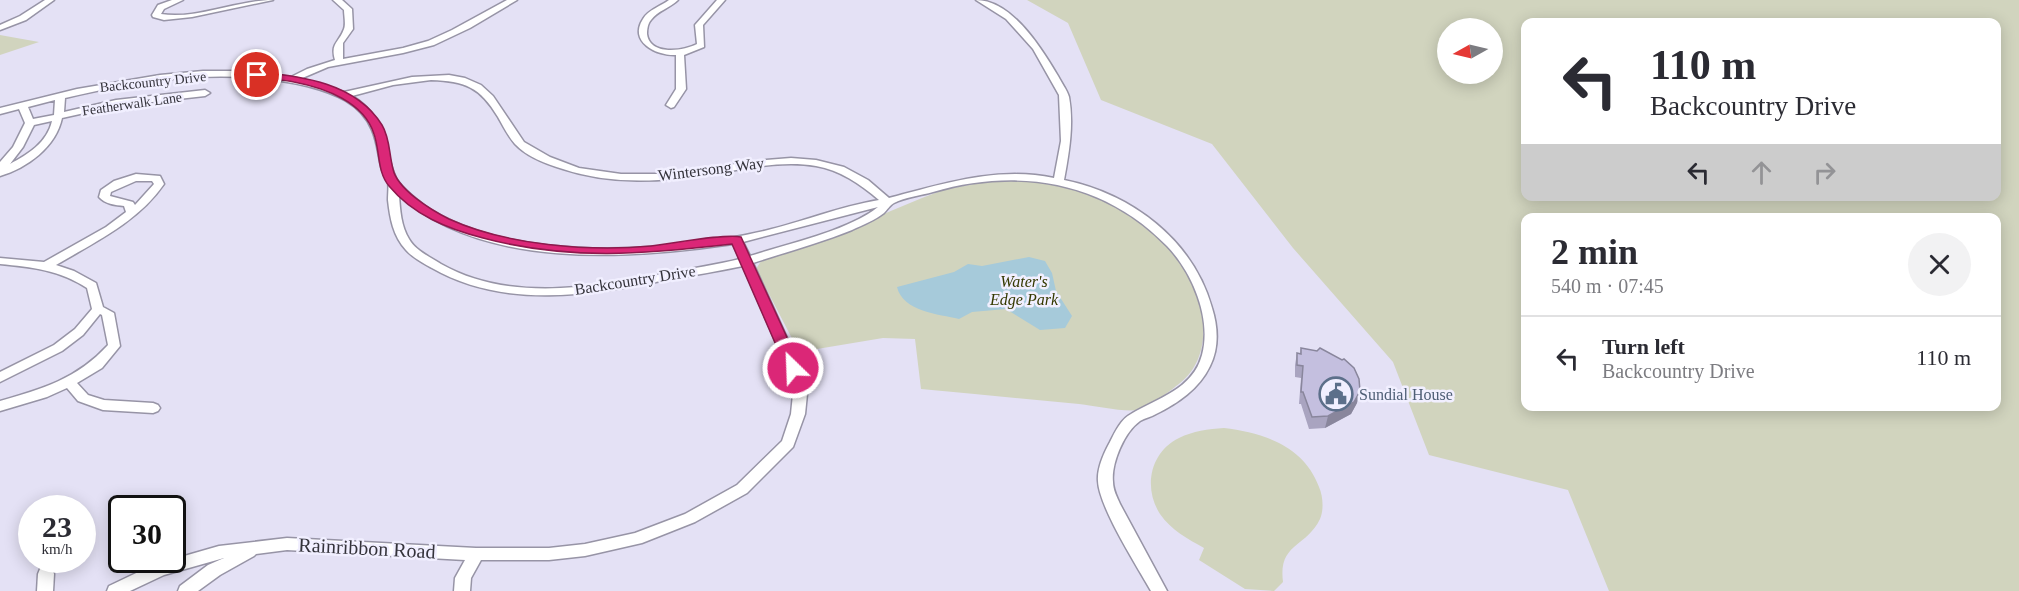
<!DOCTYPE html>
<html lang="en">
<head>
<meta charset="utf-8">
<style>
  :root { --surface:#fff; --page:#f2f2f3; --text:#2b2b33; --muted:#7c7c81; --line:#e1e1e2 }
  body { margin:0; font-family:"Times New Roman",serif; background:var(--page); color:var(--text); height:100vh; display:flex; flex-direction:column; font-size:22px; white-space:nowrap }
  * { box-sizing:border-box; margin:0 }
  p { font-size:20px; color:var(--muted) }
  .icon { flex:none; width:33px; height:33px; fill:none; stroke:currentColor; stroke-width:2; stroke-linecap:round; stroke-linejoin:round }
  .map { position:relative; flex:1; overflow:hidden }
  .panel { position:absolute; left:1521px; top:213px; width:480px; height:198px; display:flex; flex-direction:column; background:var(--surface); border-radius:12px; box-shadow:0 3px 15px #0003 }
  .panel>* { flex:none }
  .guide { position:absolute; left:1521px; top:18px; width:480px; height:183px; border-radius:12px; box-shadow:0 3px 15px #0003; background:#fff; color:var(--text); overflow:hidden }
  .needle { width:39px; rotate:262deg }
  .controls { position:absolute; left:1437px; top:18px; display:grid; gap:12px }
  .controls a { display:grid; place-items:center; width:66px; height:66px; border-radius:50%; background:var(--surface); box-shadow:0 3px 15px #0003; font-size:30px }
  .speed { position:absolute; left:18px; top:495px; display:flex; gap:12px; font-size:30px; font-weight:700; text-align:center }
  .speed>* { display:grid; place-content:center; width:78px; height:78px; border-radius:50%; background:var(--surface); box-shadow:0 3px 15px #0003; line-height:1 }
  .speed small { font-size:15px; font-weight:400 }
  .speed .limit { border:3px solid #111; border-radius:9px; background:#fff; color:#111 }
  .pin { position:absolute; display:grid; place-items:center; width:51px; height:51px; color:#fff; margin:-26px; border:3px solid #fff; border-radius:50%; box-shadow:0 2px 6px #0007 }
  .me { position:absolute; width:66px; margin:-33px; rotate:336deg; stroke-linejoin:round; filter:drop-shadow(0 0 4px #0008) }
  .turn { display:flex; align-items:center; gap:21px; height:126px; padding:0 30px; font-size:27px }
  .turn .icon { width:78px; height:78px; stroke-width:2.5 }
  .turn b { display:block; font-size:42px; line-height:51px }
  .lanes { display:flex; align-items:center; height:57px; padding:0 30px; background:#0003; justify-content:center; gap:30px; direction:ltr }
  .lanes .off { opacity:.35 }
  .round { display:grid; place-items:center; flex:none; width:63px; height:63px; border-radius:32px; background:var(--page) }
  .overview { display:flex; align-items:center; justify-content:space-between; height:102px; padding:0 30px }
  h1 { font-size:36px; font-weight:800; line-height:45px }
  ul { padding:0; list-style:none }
  li { display:flex; align-items:center; gap:18px; height:84px; padding:0 30px; border-top:2px solid var(--line) }
  li div { flex:1 }
  li b { display:block; font-size:22px }
  li em { font-style:normal }
  .map>svg:first-child { display:block }
</style>
</head>
<body>
<div class="map">
<svg width="2019" height="591" viewBox="0 0 2019 591">
  <rect width="100%" height="100%" fill="#e4e1f5"/>
  <g fill="#d1d4be" fill-rule="evenodd">
    <path d="M1027,0H2019V591H1609L1568,490L1429,455L1393,362L1293,248L1212,144L1101,100L1068,23ZM1996,22V196H1526V22ZM1492,28V74H1448V28ZM1526,218H1996V406H1526Z"/>
    <polygon points="0,35 39,42 0,55"/>
    <path d="M989,181C1009,181 1029,180 1048,183C1119,194 1195,248 1203,322C1205,345 1199,368 1180,383C1171,390 1149,408 1138,410C1122,412 1096,406 1079,404C1026,399 973,394 921,389L915,339L883,338L799,352L756,269L763,258L821,240L922,198L943,190Z"/>
    <path d="M1224,428C1264,433 1304,446 1319,487C1323,496 1324,510 1320,519C1306,548 1278,543 1283,582L1274,591L1245,589L1199,560L1204,548C1188,539 1171,530 1160,514C1143,488 1150,452 1179,438C1193,431 1208,429 1224,428Z"/>
  </g>
  <path fill="#a6cada" d="M1029,257L1045,261L1052,273L1056,291L1072,316L1065,328L1040,330L1006,309L972,312L959,319C939,314 903,312 897,287L954,272L968,264L982,266Z"/>
  <g fill="none" stroke-linecap="round" stroke-linejoin="round">
    <g stroke="#9794a6" stroke-width="3">
      <g id="street">
        <polygon points="45,0 54,0 26,20 0,30 0,25 20,16"/>
        <path d="M172,0H183L164,9L161,14C196,20 237,0 273,0L192,17L164,20L153,17L152,15L158,5Z"/>
        <path d="M333,0H342L352,9L353,29L343,43V59L403,48L428,41L452,30L507,0H517L470,28L434,45L403,53L328,67L300,79L344,92L412,77L449,75L465,78L481,85L493,96L524,142L550,157L579,168L621,174H658L766,160L791,158L816,160L844,167L868,180L889,198C943,184 997,166 1054,178L1061,141L1059,95L1033,49L1006,19L976,0C1012,0 1042,49 1058,76C1061,82 1067,90 1069,97C1074,124 1069,153 1064,180C1132,194 1193,240 1212,308C1218,327 1219,348 1210,366C1199,389 1178,403 1156,414C1151,417 1145,418 1140,421C1124,432 1111,464 1113,482C1113,490 1117,497 1120,504L1167,591H1151C1137,566 1099,507 1098,481C1097,468 1104,453 1110,442C1115,432 1121,419 1131,414C1158,398 1193,389 1202,355C1212,318 1192,272 1167,246C1104,181 1019,167 933,192C922,195 903,198 894,203C890,205 887,210 884,213C875,220 863,225 852,230C820,243 786,252 753,263L808,384L805,414L793,447L747,493L695,522L642,543L585,556L549,560H481L471,578L470,591H454L455,578L465,560L287,550L256,554L254,556L220,575L198,591H178L180,586L208,565L224,558L164,575L130,591H107L109,586L153,565L219,546L287,538L476,548H549L585,544L635,533L685,514L737,485L782,441L791,414L794,384L743,266C719,271 695,275 671,279C592,295 505,310 432,268C423,263 413,258 406,250C393,236 390,218 388,200C388,194 389,186 388,182C387,178 383,174 382,170C378,157 378,143 372,130C361,103 334,93 307,86C227,67 144,79 65,98L64,112L116,100L205,90L210,93L205,96L116,106L62,118C56,147 27,168 0,176V162L13,147L25,123L19,109L0,114V108L77,89L160,75L203,71H244L291,77L307,69L335,60C330,43 339,43 344,29C346,24 344,15 344,10ZM431,80C465,81 480,87 498,117C503,126 508,136 515,144C527,157 546,164 563,169C611,185 663,182 712,174C745,169 781,160 816,166C840,170 860,184 879,200C841,206 805,221 768,230C670,253 512,264 425,206C415,198 402,189 396,178C391,168 389,157 387,147C382,125 371,107 352,96L393,85ZM55,100L54,115L33,119L28,107ZM52,121C47,143 28,154 10,164L23,147L34,125ZM399,195C482,270 630,259 733,244L740,259C716,265 692,268 668,273C594,287 510,303 441,264C430,257 416,251 409,239C401,226 400,210 399,195ZM878,207C848,231 787,244 750,256L743,242Z"/>
        <path d="M669,0H678C670,8 657,11 651,20C648,23 647,29 647,34C650,56 683,51 697,44L695,25L717,0H725L703,25L704,47L684,55L686,89L674,107L671,108L666,105L676,89V55C657,56 628,42 643,19C648,10 661,6 669,0Z"/>
        <path d="M136,174L160,176L164,184C138,222 95,242 56,265L74,271L96,283L103,307L114,313L120,346L102,368L77,383L88,395L104,400L153,403L158,405L160,408L158,411L153,413L103,410L78,401L67,388L47,397L0,411V401C42,389 77,379 108,345L102,315L100,314L83,335L62,351L0,382V372L54,345L75,329L92,309L87,288C59,270 32,267 0,264V258L44,262L106,227L126,212L124,206C115,205 105,204 99,197L101,190L114,181ZM136,181H152L154,184L135,205L133,202L110,196L111,192Z"/>
        <polygon points="46,568 52,569 54,574 53,591 37,591 38,574 40,569"/>
      </g>
    </g>
    <use href="#street" fill="#fff" fill-rule="evenodd"/>
  </g>
  <polygon fill="#a9a4c0" points="1301,348 1357,403 1351,414 1325,428 1309,429 1301,404 1299,404 1301,378 1295,377 1295,365 1297,353 1300,354"/>
  <polygon fill="#89869c" points="1360,391 1357,403 1351,414 1325,428 1328,416"/>
  <polygon fill="#c4bfdf" stroke="#89869c" stroke-width="1.5" points="1301,348 1317,351 1320,348 1342,360 1344,359 1354,368 1359,379 1360,391 1354,402 1328,416 1312,417 1303,392 1301,392 1303,366 1297,365 1297,353 1301,354"/>
  <path fill="#db2777" stroke="#8e194d" stroke-width="1.5" d="M257,72C302,76 356,83 382,125C390,138 389,154 393,169C397,189 431,210 449,219C506,245 589,252 651,246C671,244 725,233 741,237L801,368L793,372L786,368L732,244C646,254 569,261 483,238C448,229 413,215 389,186C377,172 380,151 374,134C364,102 325,88 294,82C281,79 267,80 253,77L252,75Z"/>
  <defs>
    <g id="civic-ring" transform="scale(1.725)"><circle r="9.5" fill="#f1efff" stroke="#5c6f8a" stroke-width="1.5"/><path d="M-.6-6.5H3V-4.5H.6V-3L4-1V1h2V6H-6V1h2V-1L-.6-3ZM-1.2 2.5V6h2.4V2.5Z" fill="#5c6f8a"/></g>
  </defs>
  <g fill-rule="evenodd">
    <use href="#civic-ring" x="1336" y="394"/>
  </g>
  <g text-anchor="middle" dominant-baseline="central" stroke-width="5" stroke-linejoin="round" paint-order="stroke">
    <g font-size="14" fill="#34333b" stroke="#f1efff">
      <text transform="translate(153 82) rotate(-6)">Backcountry Drive</text>
      <text transform="translate(132 104) rotate(-8)">Featherwalk Lane</text>
    </g>
    <g font-size="16" fill="#34333b" stroke="#f1efff">
      <text transform="translate(711 169) rotate(-7)">Wintersong Way</text>
      <text transform="translate(635 280) rotate(-9)">Backcountry Drive</text>
    </g>
    <g font-size="16" font-style="italic" fill="#353900" stroke="#f1efff">
      <text x="1024" y="281">Water's<tspan x="1024" dy="18">Edge Park</tspan></text>
    </g>
    <g font-size="16" fill="#4e5e75" stroke="#f1efff" text-anchor="start">
      <text x="1359" y="394">Sundial House</text>
    </g>
    <g font-size="20" fill="#34333b" stroke="#f1efff">
      <text transform="translate(367 548) rotate(3)">Rainribbon Road</text>
    </g>
  </g>
</svg>
<div class="controls">
<a><svg class="needle" viewBox="-14 -14 28 28"><path d="M0-13l5 13h-10z" fill="#e53935"/><path d="M0 13l5-13h-10z" fill="#7c7c81"/></svg></a>
</div>
<div class="speed"><div>23<small>km/h</small></div><div class="limit">30</div></div>
<div class="pin" style="left:257px;top:75px;background:#d93025"><svg class="icon" aria-label="arrive" viewBox="0 0 24 24"><path d="M6 21V4h12l-3 4 3 4H6"/></svg></div>
<svg class="me" style="left:793px;top:368px" viewBox="-20 -20 40 40"><circle r="17" fill="#db2777" stroke="#fff" stroke-width="3"/><path d="M0-11L8 9 0 5-8 9z" fill="#fff"/></svg>
<div class="guide">
<div class="turn"><svg class="icon" aria-label="left" viewBox="0 0 24 24"><path d="M17 20v-9H6M10 6l-5 5 5 5"/></svg><div><b>110 m</b>Backcountry Drive</div></div>
<div class="lanes"><svg class="icon" aria-label="left" viewBox="0 0 24 24"><path d="M17 20v-9H6M10 6l-5 5 5 5"/></svg><svg class="icon off" aria-label="ahead" viewBox="0 0 24 24"><path d="M12 20V5M6 11l6-6 6 6"/></svg><svg class="icon off" aria-label="right" viewBox="0 0 24 24"><path d="M7 20v-9h11M14 6l5 5-5 5"/></svg></div>
</div>
<section class="panel">
<div class="overview"><div><h1>2 min</h1><p>540 m · 07:45</p></div><a class="round"><svg class="icon" aria-label="close" viewBox="0 0 24 24"><path d="M6 6l12 12M18 6L6 18"/></svg></a></div>
<ul>
<li><svg class="icon" aria-label="left" viewBox="0 0 24 24"><path d="M17 20v-9H6M10 6l-5 5 5 5"/></svg><div><b>Turn left</b><p>Backcountry Drive</p></div><em>110 m</em></li>
</ul>
</section>
</div>
</body>
</html>
